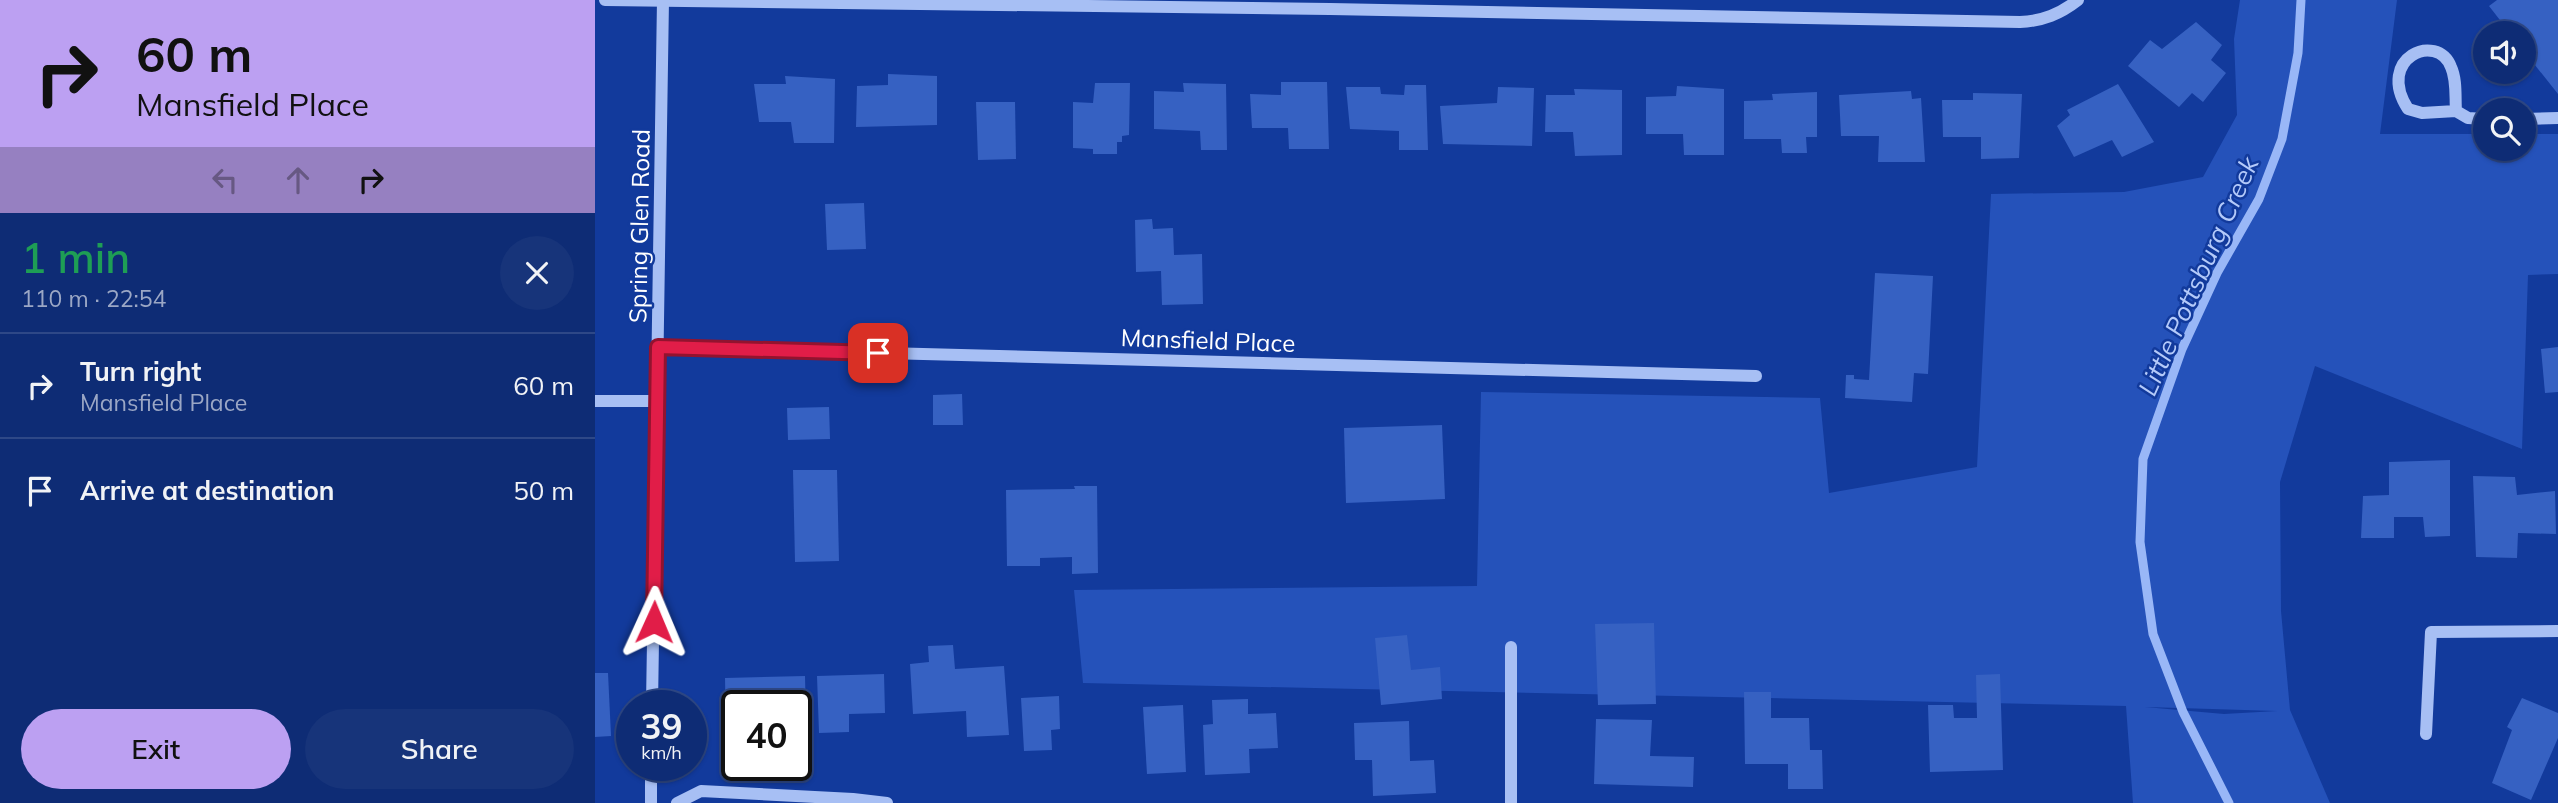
<!DOCTYPE html>
<html lang="en">
<head>
<meta charset="utf-8">
<style>
  :root { --surface:#0e2c75; --page:#17347a; --text:#f1f3f6; --muted:#9ba7c5; --line:#2e4887; --accent:#bca0f2 }
  body { margin:0; font-family:Mulish,sans-serif; background:var(--page); color:var(--text); height:100vh; display:flex; flex-direction:column; font-size:26px; white-space:nowrap }
  * { box-sizing:border-box; margin:0 }
  p { font-size:23px; color:var(--muted) }
  .icon { flex:none; width:38px; height:38px; fill:none; stroke:currentColor; stroke-width:2; stroke-linecap:round; stroke-linejoin:round }
  .map { position:relative; flex:1; overflow:hidden }
  .panel { display:flex; flex-direction:column; background:var(--surface); width:595px }
  .panel>* { flex:none }
  .top-card { background:#bca0f2; color:#111; overflow:hidden }
  .controls { position:absolute; left:1878px; top:21px; display:grid; gap:14px }
  .controls a { display:grid; place-items:center; width:63px; height:63px; border-radius:50%; background:var(--surface); box-shadow:0 2px 5px #0004,0 0 0 2px var(--line); font-size:35px }
  .speed { position:absolute; left:21px; top:690px; display:flex; gap:14px; font-size:35px; font-weight:700; text-align:center }
  .speed>* { display:grid; place-content:center; width:91px; height:91px; border-radius:50%; background:var(--surface); box-shadow:0 2px 5px #0004,0 0 0 2px var(--line); line-height:1 }
  .speed small { font-size:18px; font-weight:400 }
  .speed .limit { border:4px solid #111; border-radius:10px; background:#fff; color:#111 }
  .pin { position:absolute; display:grid; place-items:center; width:60px; height:60px; color:#fff; margin:-30px; border-radius:14px; box-shadow:0 4px 10px #0006 }
  .me { position:absolute; width:77px; margin:-38px; rotate:1deg; stroke-linejoin:round; filter:drop-shadow(0 0 5px #0008) }
  .turn { display:flex; align-items:center; gap:24px; height:147px; padding:0 21px; font-size:32px }
  .turn .icon { width:91px; height:91px; stroke-width:2.5 }
  .turn b { display:block; font-size:49px; line-height:60px }
  .lanes { display:flex; align-items:center; height:66px; padding:0 21px; background:#0003; justify-content:center; gap:35px; direction:ltr }
  .lanes .off { opacity:.35 }
  .round { display:grid; place-items:center; flex:none; width:74px; height:74px; border-radius:37px; background:var(--page) }
  .head { display:flex; align-items:center; justify-content:space-between; height:119px; padding:0 21px }
  h1 { font-size:42px; font-weight:600; line-height:52px; color:#1e9e55 }
  .action { display:flex; gap:14px; margin-top:auto; padding:14px 21px }
  .action a { flex:1; height:80px; border-radius:42px; background:var(--accent); color:#111; font-size:28px; font-weight:600; line-height:80px; text-align:center }
  .action a+a { background:var(--page); color:var(--text) }
  ul { padding:0; list-style:none }
  li { display:flex; align-items:center; gap:21px; height:105px; padding:0 21px; border-top:2px solid var(--line) }
  li div { flex:1 }
  li b { display:block; font-size:26px }
  li em { font-style:normal }
  main { display:flex; flex:1; min-height:0 }
  .map>svg:first-child { display:block }
</style>
</head>
<body>
<main>
<section class="panel">
<div class="top-card">
<div class="turn"><svg class="icon" aria-label="right" viewBox="0 0 24 24"><path d="M7 20v-9h11M14 6l5 5-5 5"/></svg><div><b>60 m</b>Mansfield Place</div></div>
<div class="lanes"><svg class="icon off" aria-label="left" viewBox="0 0 24 24"><path d="M17 20v-9H6M10 6l-5 5 5 5"/></svg><svg class="icon off" aria-label="ahead" viewBox="0 0 24 24"><path d="M12 20V5M6 11l6-6 6 6"/></svg><svg class="icon" aria-label="right" viewBox="0 0 24 24"><path d="M7 20v-9h11M14 6l5 5-5 5"/></svg></div>
</div>
<div class="head"><div><h1>1 min</h1><p>110 m · 22:54</p></div><a class="round"><svg class="icon" aria-label="close" viewBox="0 0 24 24"><path d="M6 6l12 12M18 6L6 18"/></svg></a></div>
<ul>
<li><svg class="icon" aria-label="right" viewBox="0 0 24 24"><path d="M7 20v-9h11M14 6l5 5-5 5"/></svg><div><b>Turn right</b><p>Mansfield Place</p></div><em>60 m</em></li>
<li><svg class="icon" aria-label="arrive" viewBox="0 0 24 24"><path d="M6 21V4h12l-3 4 3 4H6"/></svg><div><b>Arrive at destination</b></div><em>50 m</em></li>
</ul>
<div class="action"><a>Exit</a><a>Share</a></div>
</section>
<div class="map">
<svg width="1963" height="803" viewBox="0 0 1963 803">
  <rect width="100%" height="100%" fill="#123a9c"/>
  <path fill="#2552ba" fill-rule="evenodd" d="M1645,0H1802L1785,134H1890V149H1928L1929,134H1963V274L1933,275L1927,449L1720,366L1685,482L1686,611L1695,710L1735,803H1538L1531,706L488,683L479,590L882,586L886,392L1225,398L1234,493L1382,467L1396,194L1529,192L1608,177L1642,115L1639,39ZM1550,707H1551L1682,711L1629,714Z"/>
  <g fill="none" stroke-linecap="round" stroke-linejoin="round">
    <polyline stroke="#99b7f7" stroke-width="9" points="1634,803 1588,712 1558,634 1545,542 1548,459 1587,349 1622,273 1664,199 1687,139 1703,53 1706,0"/>
  </g>
  <g fill="#3661c2">
    <polygon points="1902,0 1963,0 1963,94 1928,50 1928,33 1915,33 1894,6"/>
    <polygon points="1601,22 1627,45 1616,60 1631,73 1608,102 1597,93 1584,107 1533,66 1555,40 1567,49"/>
    <polygon points="293,74 342,76 342,125 261,127 262,86 293,85"/>
    <polygon points="190,76 240,79 239,143 199,143 196,122 164,122 159,84 191,84"/>
    <polygon points="686,82 732,82 734,149 694,149 693,128 657,128 655,94 686,95"/>
    <polygon points="500,83 535,83 534,135 527,136 527,142 522,142 522,154 498,154 498,149 478,148 478,102 498,103"/>
    <polygon points="588,83 631,84 632,150 606,150 605,131 559,129 559,91 589,92"/>
    <polygon points="1523,84 1559,142 1527,157 1517,140 1479,157 1462,126 1475,115 1472,110"/>
    <polygon points="810,85 831,85 833,150 804,150 804,131 755,129 751,87 785,87 786,94 809,95"/>
    <polygon points="1082,86 1129,89 1129,155 1089,155 1088,134 1051,134 1051,97 1081,96"/>
    <polygon points="903,87 939,88 937,146 848,144 845,106 902,103"/>
    <polygon points="979,89 1027,90 1027,155 980,156 978,132 950,132 951,95 980,95"/>
    <polygon points="1316,91 1317,99 1326,98 1330,162 1283,162 1284,136 1246,136 1244,95"/>
    <polygon points="1222,92 1222,137 1211,137 1212,153 1187,153 1186,139 1149,139 1149,101 1178,100 1177,94"/>
    <polygon points="1378,93 1427,94 1424,158 1386,159 1386,137 1348,137 1347,100 1378,100"/>
    <polygon points="381,102 420,102 421,159 383,160"/>
    <polygon points="269,203 271,249 232,250 230,204"/>
    <polygon points="557,219 558,229 578,228 579,255 607,254 608,304 567,305 566,271 541,272 540,220"/>
    <polygon points="1280,273 1338,276 1333,374 1319,373 1317,402 1250,398 1251,375 1259,375 1259,379 1274,380"/>
    <polygon points="1963,347 1963,392 1950,393 1946,349"/>
    <polygon points="367,394 368,425 338,425 338,395"/>
    <polygon points="234,407 235,439 193,440 192,408"/>
    <polygon points="847,425 850,499 751,503 749,428"/>
    <polygon points="1855,460 1855,536 1830,537 1828,517 1799,517 1799,538 1766,538 1768,496 1794,495 1794,462"/>
    <polygon points="198,470 242,470 244,561 200,562"/>
    <polygon points="1878,476 1920,477 1922,495 1960,491 1961,534 1923,533 1922,558 1881,557"/>
    <polygon points="479,486 502,486 503,573 477,574 477,557 445,558 445,566 412,566 411,490 480,489"/>
    <polygon points="1059,623 1061,704 1003,705 1000,624"/>
    <polygon points="812,635 816,670 845,667 847,699 786,705 780,638"/>
    <polygon points="358,645 360,669 409,666 414,735 372,737 371,711 318,714 315,664 334,662 333,646"/>
    <polygon points="0,673 13,673 16,736 0,737"/>
    <polygon points="289,674 290,713 254,714 254,732 224,733 222,676"/>
    <polygon points="1405,674 1408,770 1335,772 1333,705 1358,705 1359,718 1382,718 1381,675"/>
    <polygon points="210,676 211,719 201,719 201,705 142,705 142,731 131,731 130,678"/>
    <polygon points="1149,692 1176,692 1176,718 1214,718 1215,750 1227,750 1228,789 1193,789 1193,764 1150,764"/>
    <polygon points="464,696 465,729 456,730 457,750 429,751 426,698"/>
    <polygon points="1927,698 1963,713 1963,738 1936,800 1897,783 1917,730 1912,727"/>
    <polygon points="653,699 653,714 681,713 683,748 654,749 655,773 610,775 608,725 618,724 617,700"/>
    <polygon points="588,705 591,772 552,774 548,707"/>
    <polygon points="1001,719 1057,720 1055,756 1099,757 1098,787 999,784"/>
    <polygon points="814,721 815,761 839,760 841,793 778,796 777,760 760,760 759,723"/>
  </g>
  <g fill="none" stroke-linecap="round" stroke-linejoin="round">
    <g stroke="#a7bff4" stroke-width="12">
      <path d="M10,0L735,9L1425,22C1448,21 1465,14 1483,0"/>
      <path d="M1861,111C1860,97 1862,80 1856,67C1842,31 1780,58 1813,109L1827,113L1861,111L1873,118L1890,119"/>
      <polyline points="1928,119 1963,118"/>
      <polyline points="63,347 1161,376"/>
      <polyline points="0,401 62,401"/>
      <polyline points="916,647 916,803"/>
      <polyline points="57,705 68,0"/>
      <polyline points="1831,734 1836,632 1963,631"/>
      <polyline points="56,803 56,765"/>
      <polyline points="82,803 106,791 258,799 292,803"/>
    </g>
  </g>
  <g fill="none" stroke-linecap="round" stroke-linejoin="round">
    <g stroke="#92132f" stroke-width="18">
      <polyline id="route" points="59,622 63,347 283,353"/>
    </g>
    <use href="#route" stroke="#e11d48" stroke-width="12"/>
  </g>
  <g text-anchor="middle" dominant-baseline="central" stroke-width="5" stroke-linejoin="round" paint-order="stroke">
    <g font-size="24" fill="#fff" stroke="#123a9c">
      <text transform="translate(44 226) rotate(-89)">Spring Glen Road</text>
      <text transform="translate(613 340) rotate(2)">Mansfield Place</text>
    </g>
    <g font-size="26" font-style="italic" fill="#b4cafa" stroke="#123a9c">
      <text transform="translate(1603 276) rotate(-66)">Little Pottsburg Creek</text>
    </g>
  </g>
</svg>
<div class="controls">
<a><svg class="icon" aria-label="sound" viewBox="0 0 24 24"><path d="M4 9h4l5-4v14l-5-4H4zM17 9q2 3 0 6"/></svg></a>
<a><svg class="icon" aria-label="search" viewBox="0 0 24 24"><circle cx="10" cy="10" r="6"/><path d="M15 15l6 6"/></svg></a>
</div>
<div class="speed"><div>39<small>km/h</small></div><div class="limit">40</div></div>
<div class="pin" style="left:283px;top:353px;background:#d93025"><svg class="icon" aria-label="arrive" viewBox="0 0 24 24"><path d="M6 21V4h12l-3 4 3 4H6"/></svg></div>
<svg class="me" style="left:59px;top:622px" viewBox="-20 -20 40 40"><path d="M0-17L14 15 0 8-14 15z" fill="#e11d48" stroke="#fff" stroke-width="4"/></svg>
</div>
</main>
</body>
</html>
